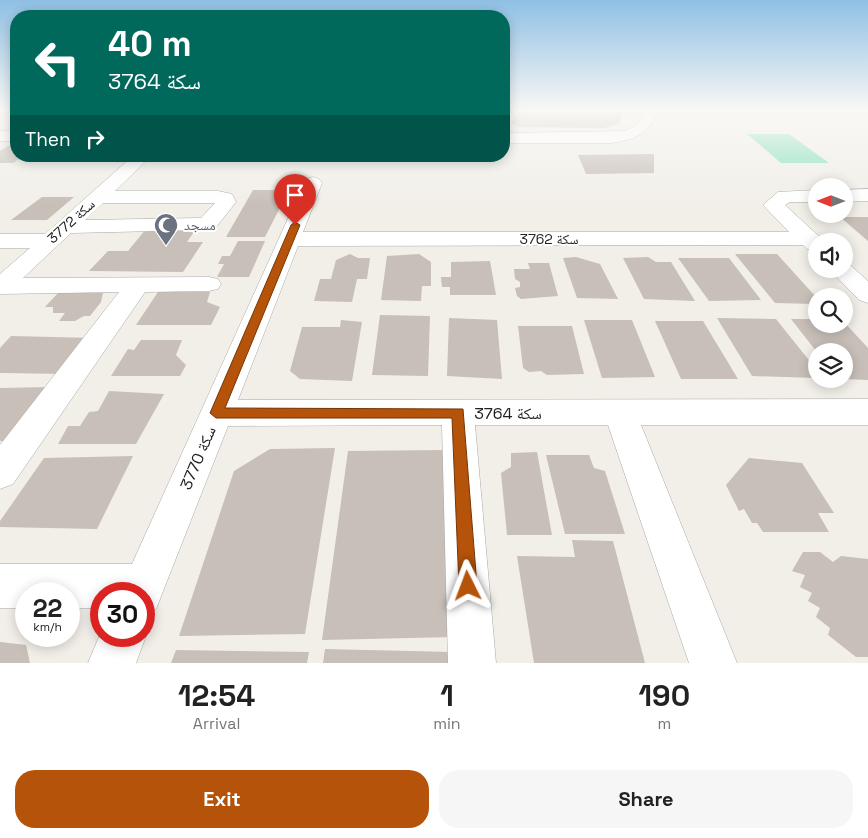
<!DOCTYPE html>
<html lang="en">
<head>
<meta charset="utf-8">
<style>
  :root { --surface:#fff; --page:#f6f6f6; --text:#222; --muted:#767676; --accent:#b45309 }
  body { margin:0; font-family:"Space Grotesk","Noto Naskh Arabic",sans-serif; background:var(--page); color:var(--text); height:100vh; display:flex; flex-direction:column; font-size:19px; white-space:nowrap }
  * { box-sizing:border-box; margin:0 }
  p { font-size:16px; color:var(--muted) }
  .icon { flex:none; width:28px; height:28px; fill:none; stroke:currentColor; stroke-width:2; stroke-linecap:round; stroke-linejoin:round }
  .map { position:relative; height:663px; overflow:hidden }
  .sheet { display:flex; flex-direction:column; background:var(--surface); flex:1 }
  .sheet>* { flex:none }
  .guide { position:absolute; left:10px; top:10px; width:500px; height:152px; border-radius:20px; box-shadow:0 2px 12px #0003; background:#00695c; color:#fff; overflow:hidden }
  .needle { width:32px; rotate:270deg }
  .fabs { position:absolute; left:808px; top:178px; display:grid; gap:10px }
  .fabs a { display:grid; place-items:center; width:45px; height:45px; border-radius:50%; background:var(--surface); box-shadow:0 2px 12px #0003; font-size:25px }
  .speed { position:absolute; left:15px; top:582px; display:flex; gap:10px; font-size:25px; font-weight:700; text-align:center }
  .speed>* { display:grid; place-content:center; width:65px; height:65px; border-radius:50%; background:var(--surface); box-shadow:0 2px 12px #0003; line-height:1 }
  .speed small { font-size:12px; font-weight:400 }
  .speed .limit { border:8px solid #d22; background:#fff; color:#111 }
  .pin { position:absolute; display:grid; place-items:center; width:42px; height:42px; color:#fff; margin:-51px -21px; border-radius:50% 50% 50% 0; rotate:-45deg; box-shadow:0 0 5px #0007 }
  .pin .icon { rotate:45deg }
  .me { position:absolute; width:55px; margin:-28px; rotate:357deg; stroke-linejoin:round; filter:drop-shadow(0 0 4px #0008) }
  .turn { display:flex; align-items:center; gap:18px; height:105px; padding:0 15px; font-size:22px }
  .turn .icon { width:65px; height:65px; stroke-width:2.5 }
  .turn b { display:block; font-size:35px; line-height:42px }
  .then { display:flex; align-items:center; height:48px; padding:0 15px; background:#0003; gap:10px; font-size:19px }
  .eta { display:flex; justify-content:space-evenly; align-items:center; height:85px; text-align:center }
  .eta b { font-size:30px; font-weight:700; line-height:35px }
  .cta { display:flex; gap:10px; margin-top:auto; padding:10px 15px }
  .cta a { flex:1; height:58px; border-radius:20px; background:var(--accent); color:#fff; font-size:20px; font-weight:700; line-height:58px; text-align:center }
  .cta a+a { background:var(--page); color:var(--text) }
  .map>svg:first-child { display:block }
</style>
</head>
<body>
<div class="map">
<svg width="868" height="663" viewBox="0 0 868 663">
  <rect width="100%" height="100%" fill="#f2efe9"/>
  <polygon fill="#88e0be" points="747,134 789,134 829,163 781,163"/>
  <g fill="#c7bfb8">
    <polygon points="520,111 527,112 623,112 619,124 604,128 519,127 510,123"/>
    <polygon points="8,146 16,146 16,156 23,156 13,163 0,163 0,151"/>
    <polygon points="654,154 654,173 586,174 578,155"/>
    <polygon points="47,156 83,156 76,162 39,162"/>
    <polygon points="253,190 279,190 287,194 265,237 226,237"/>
    <polygon points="42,197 74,197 47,220 11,220"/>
    <polygon points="840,217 868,217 868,241"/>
    <polygon points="146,229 196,229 187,242 203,242 183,272 89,271 108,251 128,251"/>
    <polygon points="238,241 265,241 249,277 217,277 224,264 218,264 222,256 230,256"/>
    <polygon points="350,254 358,258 370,258 367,279 357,279 352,302 314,301 320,279 331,279 336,260"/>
    <polygon points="419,254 431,262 431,286 422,286 421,301 381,300 387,256"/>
    <polygon points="735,254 777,254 816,297 816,304 775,303"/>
    <polygon points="576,257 600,264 618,299 577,298 563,258"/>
    <polygon points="648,257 656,262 671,262 695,301 644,299 623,258"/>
    <polygon points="678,258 729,258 761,300 709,301"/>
    <polygon points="490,261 496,295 450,295 450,287 442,287 441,277 451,277 451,262"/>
    <polygon points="528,263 549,263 558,296 521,299 517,296 515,288 520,287 520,282 515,279 514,269 530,269"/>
    <polygon points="158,292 210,292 207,302 220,307 211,325 136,325"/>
    <polygon points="58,293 103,293 101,302 90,316 84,316 75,321 59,321 65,313 53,313 53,307 45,307"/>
    <polygon points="380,315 430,316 428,376 372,375"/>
    <polygon points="449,318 497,320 502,379 447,376"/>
    <polygon points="717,318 776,319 816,369 816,378 752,376"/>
    <polygon points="791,319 816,319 816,324 844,324 844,322 868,348 868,380 844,379 844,351 816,351"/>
    <polygon points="341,320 362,322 352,381 300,379 290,371 302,327 340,327"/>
    <polygon points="584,320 632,320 655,377 602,378"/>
    <polygon points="655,321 703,321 738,379 681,379"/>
    <polygon points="518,326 572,326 584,374 547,375 541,371 529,372 523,368"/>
    <polygon points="11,336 96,338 68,374 0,373 0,348"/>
    <polygon points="141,340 182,340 176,355 186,365 180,376 111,376 128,349 134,350"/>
    <polygon points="50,387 9,441 0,441 0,388"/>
    <polygon points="109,391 164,394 136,444 58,444 68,426 80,426 89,412 98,411"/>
    <polygon points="335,448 305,634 179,636 234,471 270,449"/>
    <polygon points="446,450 454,637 322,640 348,451"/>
    <polygon points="537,452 552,535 507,535 501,473 511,467 511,453"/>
    <polygon points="546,455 589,455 594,468 605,471 625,534 565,534"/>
    <polygon points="133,456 97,529 0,527 0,521 44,458"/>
    <polygon points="749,458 802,463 834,513 818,513 829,532 763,532 757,523 752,523 744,509 739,511 726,485"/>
    <polygon points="572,540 613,541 645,663 534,663 517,556 575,557"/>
    <polygon points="803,552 820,552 833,562 841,556 868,559 868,657 856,657 828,635 830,628 816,617 820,608 808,601 812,593 800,587 805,575 792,571"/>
    <polygon points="0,642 26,645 30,663 0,663"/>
    <polygon points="325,649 452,652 452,663 323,663"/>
    <polygon points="176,650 309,652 307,663 171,663"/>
  </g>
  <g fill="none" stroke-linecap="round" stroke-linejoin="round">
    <g stroke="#a9a9a9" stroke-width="1">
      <g id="minor">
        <polygon points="506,111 520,111 509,124 504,125"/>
        <path d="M644,111H658C648,134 636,139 612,143H504V133L625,131L636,125Z"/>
        <rect x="0" y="131" width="16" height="10"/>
        <path d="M133,156H151L115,191H218L232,194L236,202L217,226L201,230L71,233L23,278L209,277L218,279L221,284L218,289L209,291L145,292L13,484L0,489V445L119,292L0,294V274L30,248H0V234H45ZM103,203H215L201,218L85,220Z"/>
        <polygon points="313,177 319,179 322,183 303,232 789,232 763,205 778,192 816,190 816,202 790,202 785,205 824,241 816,241 815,251 807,249 803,245 298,246 238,400 868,399 868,425 641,425 737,663 689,663 608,425 475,425 496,663 448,663 442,425 228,426 156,609 144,615 144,594 101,594 101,608 69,608 69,594 26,594 26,608 0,608 0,564 132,564 304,183 307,179"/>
        <polygon points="868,189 868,201 844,202 844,190"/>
        <polygon points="844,263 849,264 868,281 868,303 859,300 829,269 844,269"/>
        <polygon points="144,630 146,636 136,663 88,663 101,632 101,636 144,636"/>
      </g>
    </g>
    <use href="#minor" fill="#fff" fill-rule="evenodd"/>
  </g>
  <linearGradient id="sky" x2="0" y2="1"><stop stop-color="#8fc0e4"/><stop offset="0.54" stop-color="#f9f8f5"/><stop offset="1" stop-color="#f9f8f5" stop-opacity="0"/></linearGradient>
  <rect width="868" height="204" fill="url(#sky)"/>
  <polygon fill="#b45309" stroke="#753606" points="295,222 300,225 225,408 463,409 477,586 474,592 468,595 462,592 459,586 452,418 216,418 210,413 291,225"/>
  <defs>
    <g id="mosque-pin" transform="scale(1.25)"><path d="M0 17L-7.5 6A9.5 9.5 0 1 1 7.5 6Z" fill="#6b7280" stroke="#fff"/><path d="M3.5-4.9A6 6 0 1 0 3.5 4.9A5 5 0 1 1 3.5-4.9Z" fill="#fff"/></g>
  </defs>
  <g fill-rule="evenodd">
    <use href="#mosque-pin" x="166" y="225"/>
  </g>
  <g text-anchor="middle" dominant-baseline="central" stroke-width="4" stroke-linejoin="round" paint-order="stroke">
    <g font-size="14" fill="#222" stroke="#fff">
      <text transform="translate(71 221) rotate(-42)">سكة 3772</text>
      <text x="549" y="239">سكة 3762</text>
    </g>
    <g font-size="14" fill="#5b616d" stroke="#fff" text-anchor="start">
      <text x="184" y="225">مسجد</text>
    </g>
    <g font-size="16" fill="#222" stroke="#fff">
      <text x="508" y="413">سكة 3764</text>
      <text transform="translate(198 458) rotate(-67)">سكة 3770</text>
    </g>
  </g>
</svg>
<div class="fabs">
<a><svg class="needle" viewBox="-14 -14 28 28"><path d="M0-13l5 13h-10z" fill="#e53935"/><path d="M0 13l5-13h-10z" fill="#767676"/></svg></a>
<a><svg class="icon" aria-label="sound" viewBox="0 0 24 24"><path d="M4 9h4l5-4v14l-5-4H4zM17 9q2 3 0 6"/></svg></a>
<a><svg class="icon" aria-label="search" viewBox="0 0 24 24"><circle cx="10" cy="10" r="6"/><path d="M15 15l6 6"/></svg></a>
<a><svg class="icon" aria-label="layers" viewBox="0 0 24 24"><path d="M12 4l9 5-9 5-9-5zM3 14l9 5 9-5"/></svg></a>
</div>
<div class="speed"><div>22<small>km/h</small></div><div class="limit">30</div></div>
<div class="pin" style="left:295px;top:225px;background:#d93025"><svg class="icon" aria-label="arrive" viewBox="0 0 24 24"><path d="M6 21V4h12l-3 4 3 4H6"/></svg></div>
<svg class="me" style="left:468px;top:586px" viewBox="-20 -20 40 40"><path d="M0-17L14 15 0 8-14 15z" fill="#b45309" stroke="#fff" stroke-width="4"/></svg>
<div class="guide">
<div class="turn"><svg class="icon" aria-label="left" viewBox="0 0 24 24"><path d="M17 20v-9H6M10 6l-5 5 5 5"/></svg><div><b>40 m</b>سكة 3764</div></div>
<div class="then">Then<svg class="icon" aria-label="right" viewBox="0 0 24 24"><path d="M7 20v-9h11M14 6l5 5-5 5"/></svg></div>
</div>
</div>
<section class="sheet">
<div class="eta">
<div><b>12:54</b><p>Arrival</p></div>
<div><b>1</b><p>min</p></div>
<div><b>190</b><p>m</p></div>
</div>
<div class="cta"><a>Exit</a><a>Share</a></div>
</section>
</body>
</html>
